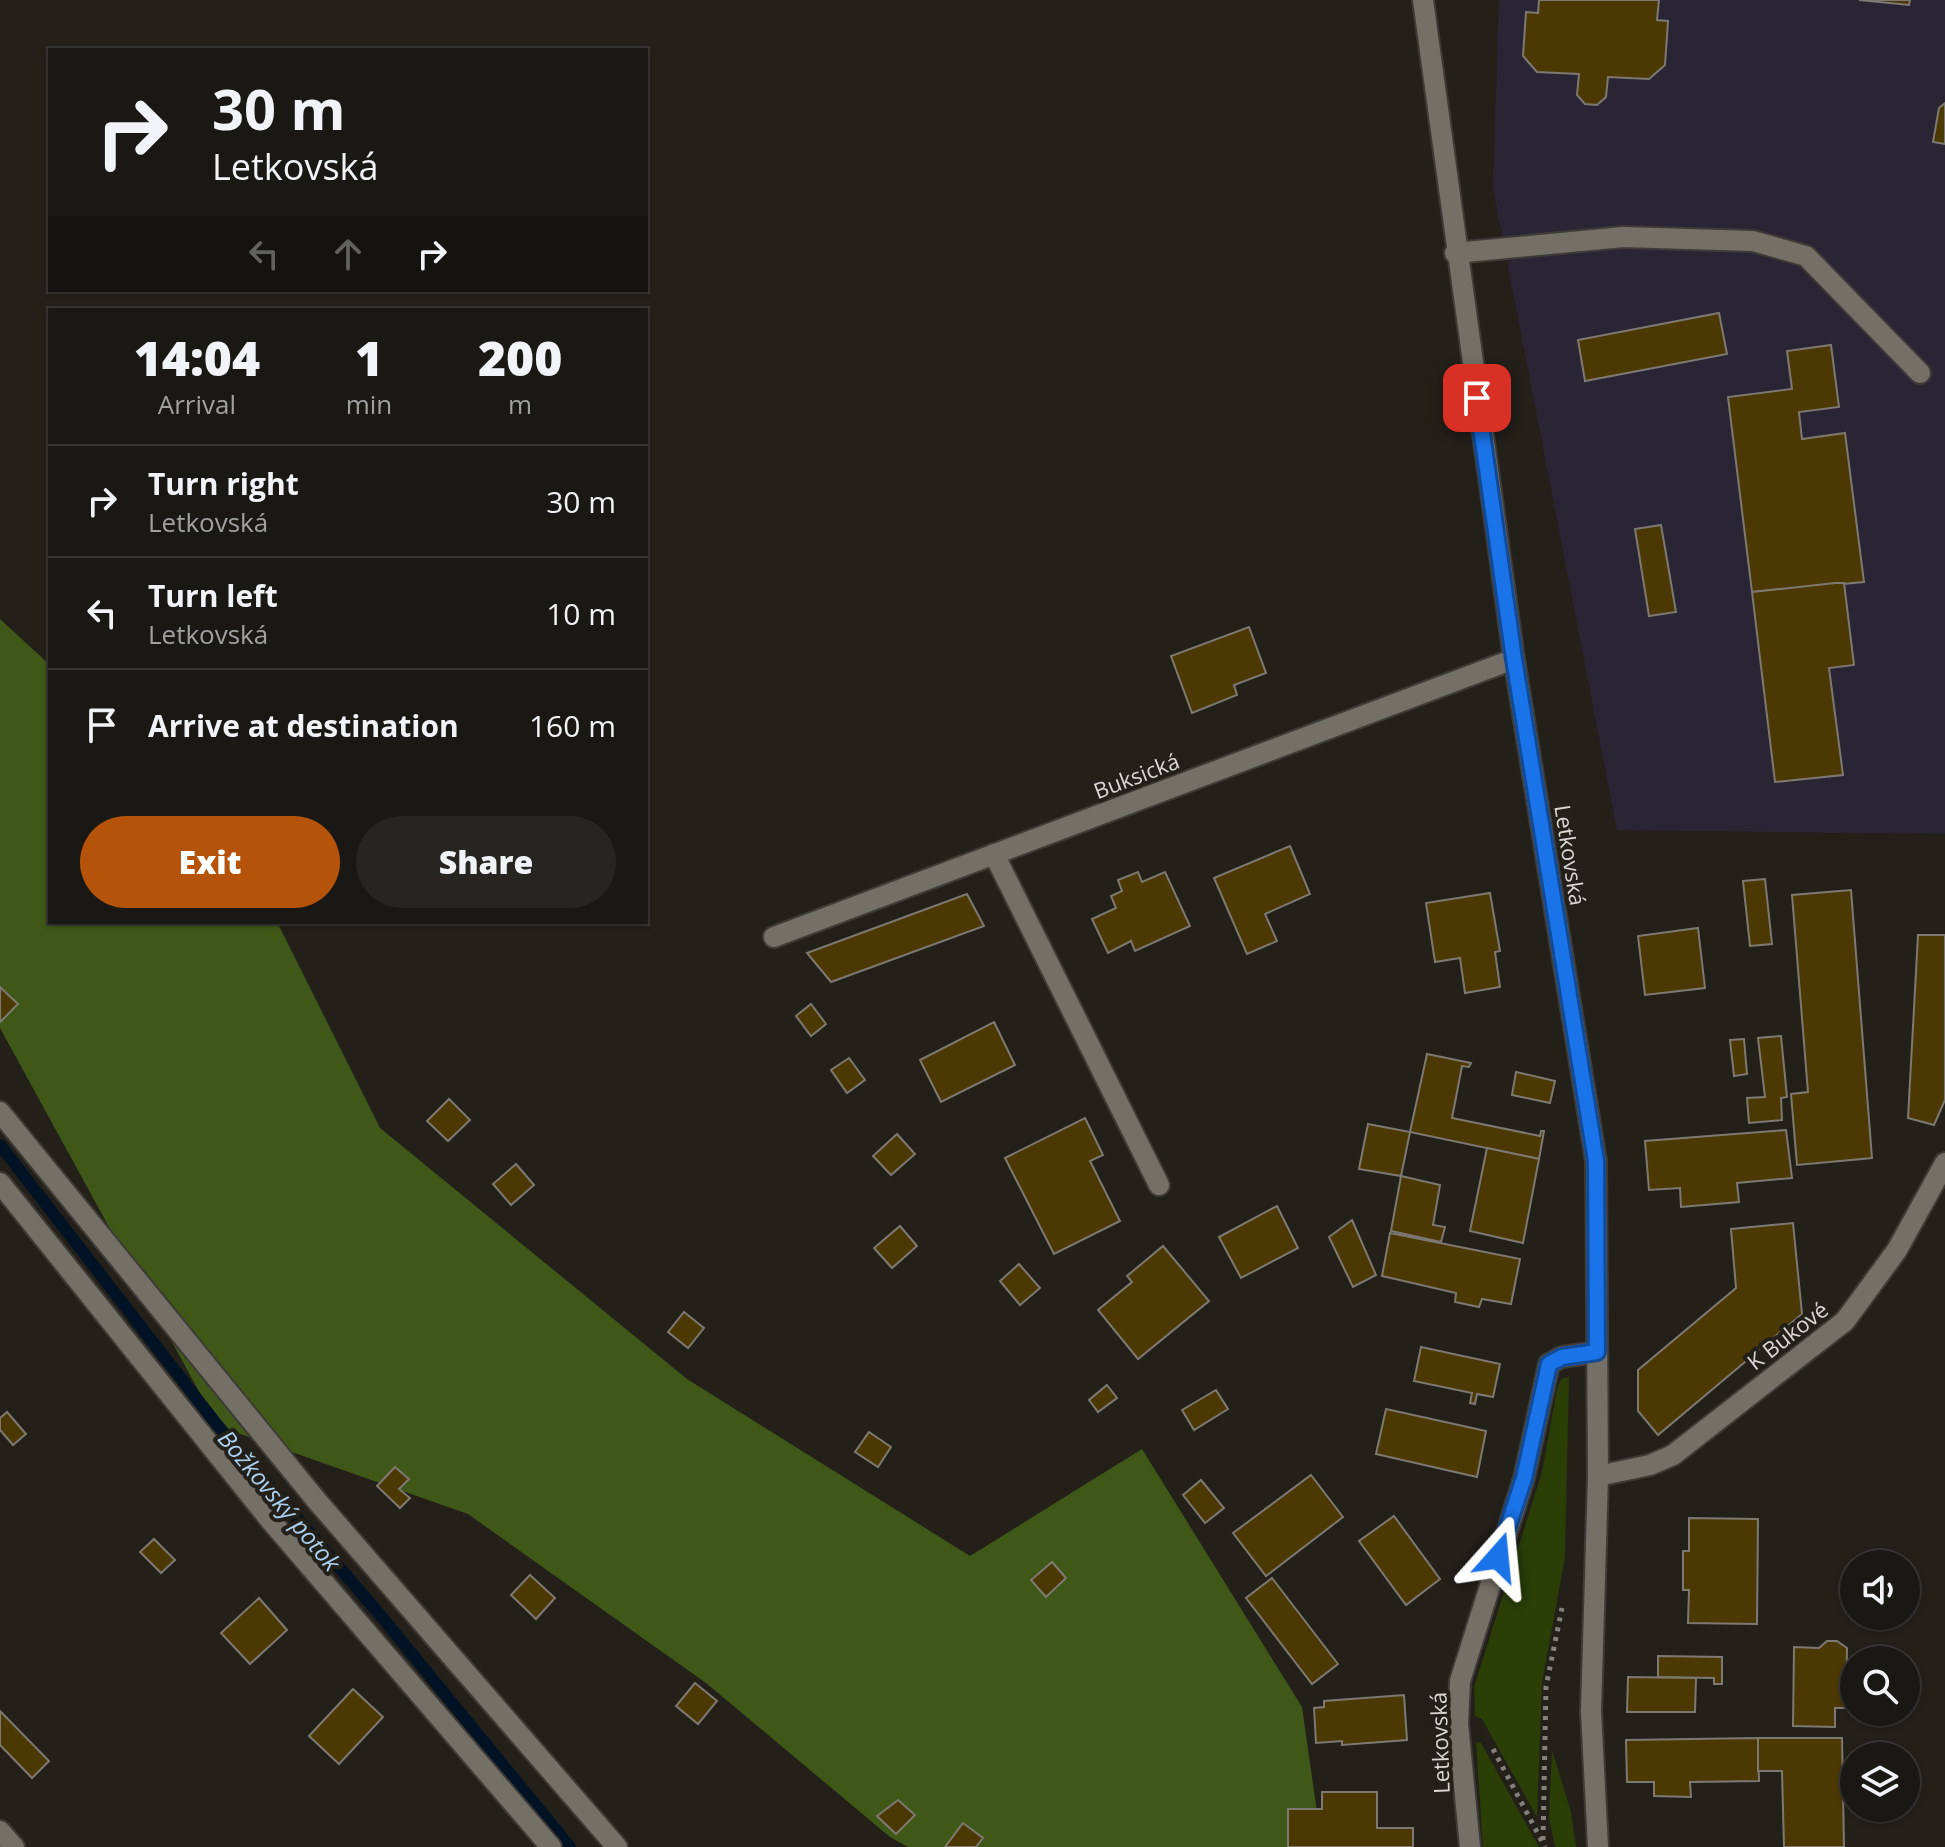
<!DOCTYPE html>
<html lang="en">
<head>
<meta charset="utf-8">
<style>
  :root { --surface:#1a1814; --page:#272522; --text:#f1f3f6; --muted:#9fa0a0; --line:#383734; --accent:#b45309 }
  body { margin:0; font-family:"Open Sans",sans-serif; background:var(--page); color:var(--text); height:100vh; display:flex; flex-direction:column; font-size:30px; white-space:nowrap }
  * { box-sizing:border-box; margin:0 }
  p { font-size:26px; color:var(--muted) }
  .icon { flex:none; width:44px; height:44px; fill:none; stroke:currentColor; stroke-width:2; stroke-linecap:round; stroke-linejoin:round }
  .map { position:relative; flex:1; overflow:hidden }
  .sheet { position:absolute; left:48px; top:308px; width:600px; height:616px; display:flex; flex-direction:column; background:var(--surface); border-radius:0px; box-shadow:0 2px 6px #0004,0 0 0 2px var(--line) }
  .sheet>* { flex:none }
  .banner { position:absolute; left:48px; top:48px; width:600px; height:244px; border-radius:0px; box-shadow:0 2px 6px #0004,0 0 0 2px var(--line); background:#1a1814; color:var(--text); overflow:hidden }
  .fabs { position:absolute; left:1840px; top:1550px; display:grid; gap:16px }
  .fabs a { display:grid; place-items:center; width:80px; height:80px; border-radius:50%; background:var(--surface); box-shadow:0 2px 6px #0004,0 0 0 2px var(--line); font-size:40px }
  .pin { position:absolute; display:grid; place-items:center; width:68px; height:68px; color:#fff; margin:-34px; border-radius:16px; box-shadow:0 4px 12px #0006 }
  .me { position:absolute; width:88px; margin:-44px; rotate:18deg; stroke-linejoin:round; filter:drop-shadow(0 0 6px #0008) }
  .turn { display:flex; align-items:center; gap:28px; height:168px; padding:0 32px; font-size:36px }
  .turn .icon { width:104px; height:104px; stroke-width:2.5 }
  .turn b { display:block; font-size:56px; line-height:68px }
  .lanes { display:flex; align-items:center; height:76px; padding:0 32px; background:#0003; justify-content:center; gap:40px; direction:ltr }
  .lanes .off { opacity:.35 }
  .eta { display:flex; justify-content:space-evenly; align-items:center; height:136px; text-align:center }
  .eta b { font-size:48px; font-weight:800; line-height:56px }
  .primary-button { display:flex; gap:16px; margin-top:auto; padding:16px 32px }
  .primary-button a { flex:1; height:92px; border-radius:48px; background:var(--accent); color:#fff; font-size:32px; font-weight:800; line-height:92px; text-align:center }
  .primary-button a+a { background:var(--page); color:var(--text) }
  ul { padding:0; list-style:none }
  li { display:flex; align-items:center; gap:24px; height:112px; padding:0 32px; border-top:2px solid var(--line) }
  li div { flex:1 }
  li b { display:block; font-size:30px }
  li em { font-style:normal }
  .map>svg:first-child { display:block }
</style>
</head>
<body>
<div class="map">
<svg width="1945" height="1847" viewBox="0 0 1945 1847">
  <rect width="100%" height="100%" fill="#23201a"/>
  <polygon fill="#2a2535" points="1499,0 1945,0 1945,834 1617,830 1493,188"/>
  <g fill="#2a3e06">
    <polygon points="1569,1377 1565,1557 1542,1683 1537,1817 1482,1719 1475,1716 1474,1687 1542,1472 1557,1389 1561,1379"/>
    <polygon points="1476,1742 1481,1743 1539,1847 1483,1847"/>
    <polygon points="1552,1750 1571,1812 1576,1847 1555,1847 1549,1817"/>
  </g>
  <polygon fill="#3f5818" points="0,619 50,665 50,922 277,922 380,1128 687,1379 970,1556 1142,1449 1302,1707 1322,1847 908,1847 890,1837 706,1683 468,1514 218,1426 0,1028"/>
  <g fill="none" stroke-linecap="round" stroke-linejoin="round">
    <polyline stroke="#001224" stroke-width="12" points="0,1145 218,1426 381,1616 570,1847"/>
  </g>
  <g fill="#4c3803" stroke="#7d7972" stroke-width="2">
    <polygon points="1539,0 1659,0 1657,20 1668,21 1665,65 1649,79 1608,77 1606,97 1597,105 1585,104 1577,95 1579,74 1537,72 1523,56 1526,12 1538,13"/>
    <polygon points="1859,0 1910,0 1909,5"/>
    <polygon points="1945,103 1945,144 1933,142 1939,108"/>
    <polygon points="1719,313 1727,354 1585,381 1578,340"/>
    <polygon points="1831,345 1839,407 1799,412 1802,439 1845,433 1864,582 1752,592 1728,397 1792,389 1787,351"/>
    <polygon points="1661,525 1676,612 1649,616 1635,529"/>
    <polygon points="1835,583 1844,583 1854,665 1829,668 1843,775 1775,782 1752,592"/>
    <polygon points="1249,627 1266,673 1234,685 1237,695 1192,713 1171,656"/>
    <polygon points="1290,846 1310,894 1265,914 1277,941 1247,954 1214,878"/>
    <polygon points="1138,872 1142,882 1165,872 1190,926 1135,951 1131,941 1108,953 1092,919 1116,908 1111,896 1122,891 1118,880"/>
    <polygon points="1765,879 1772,944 1750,946 1743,881"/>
    <polygon points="1851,890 1872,1158 1797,1165 1791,1094 1808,1092 1792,895"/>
    <polygon points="1490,893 1500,951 1495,952 1500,987 1465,993 1460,958 1435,962 1426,903"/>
    <polygon points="967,894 984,926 831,982 807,953"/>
    <polygon points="1698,928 1705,988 1645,995 1638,936"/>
    <polygon points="1918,935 1945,935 1945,1100 1934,1125 1908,1118"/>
    <polygon points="0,987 18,1004 0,1022"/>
    <polygon points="811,1004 826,1024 811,1036 796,1016"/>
    <polygon points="994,1022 1015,1065 941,1102 920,1060"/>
    <polygon points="1781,1036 1787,1097 1781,1098 1782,1120 1749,1123 1747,1098 1765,1097 1758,1038"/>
    <polygon points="1744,1039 1747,1074 1734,1076 1730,1040"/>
    <polygon points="1427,1054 1471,1063 1469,1067 1462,1066 1452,1118 1540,1136 1541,1131 1544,1131 1539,1159 1410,1132"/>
    <polygon points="849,1058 865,1080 847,1093 831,1070"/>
    <polygon points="1516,1072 1555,1081 1550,1103 1512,1095"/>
    <polygon points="449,1099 470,1120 448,1141 427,1121"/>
    <polygon points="1085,1118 1103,1155 1090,1161 1120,1221 1054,1254 1005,1158"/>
    <polygon points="1368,1124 1410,1132 1401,1176 1359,1169"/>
    <polygon points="1786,1130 1792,1178 1737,1183 1739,1202 1681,1207 1680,1188 1649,1190 1645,1141"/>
    <polygon points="897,1134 915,1154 891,1175 873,1156"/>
    <polygon points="1487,1148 1539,1159 1523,1243 1470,1231"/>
    <polygon points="516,1164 534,1185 511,1205 493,1184"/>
    <polygon points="1401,1176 1440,1185 1433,1225 1445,1227 1441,1242 1391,1231"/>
    <polygon points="1277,1206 1298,1248 1241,1278 1219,1237"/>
    <polygon points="1352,1220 1376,1275 1353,1287 1329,1237"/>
    <polygon points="1793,1223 1802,1314 1658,1435 1638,1411 1638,1370 1736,1288 1731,1229"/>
    <polygon points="900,1226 917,1246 892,1268 874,1248"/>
    <polygon points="1390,1233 1520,1259 1511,1304 1482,1299 1479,1307 1455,1302 1456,1293 1382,1276"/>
    <polygon points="1163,1246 1209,1301 1138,1359 1098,1310 1132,1282 1127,1276"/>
    <polygon points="1019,1264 1040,1288 1020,1305 1000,1281"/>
    <polygon points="684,1312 704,1328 688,1348 668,1332"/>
    <polygon points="1421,1347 1500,1364 1493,1397 1477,1394 1475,1404 1470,1403 1472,1393 1414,1381"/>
    <polygon points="1107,1385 1117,1398 1098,1412 1089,1400"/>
    <polygon points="1216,1390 1228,1409 1194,1430 1182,1410"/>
    <polygon points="1386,1409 1486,1431 1477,1477 1376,1454"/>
    <polygon points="7,1412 26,1434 13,1445 0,1430 0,1418"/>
    <polygon points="869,1432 891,1447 878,1467 855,1452"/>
    <polygon points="395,1467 409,1479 399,1489 410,1498 400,1508 377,1486"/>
    <polygon points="1311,1475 1343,1517 1266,1576 1233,1533"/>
    <polygon points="1201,1480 1224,1508 1205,1523 1183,1495"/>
    <polygon points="1394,1516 1440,1579 1406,1605 1359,1541"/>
    <polygon points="1689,1518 1758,1519 1757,1624 1688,1623 1689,1590 1683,1590 1683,1551 1689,1551"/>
    <polygon points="154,1539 175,1560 161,1573 140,1552"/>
    <polygon points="1052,1562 1066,1578 1046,1597 1031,1580"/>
    <polygon points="530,1575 555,1598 536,1619 511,1595"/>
    <polygon points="1272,1578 1338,1664 1312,1684 1246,1598"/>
    <polygon points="259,1598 287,1630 250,1664 221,1633"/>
    <polygon points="1827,1641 1837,1641 1847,1648 1846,1708 1835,1708 1835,1727 1793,1726 1794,1647 1819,1648"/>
    <polygon points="1658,1656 1722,1657 1722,1684 1714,1684 1714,1678 1658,1677"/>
    <polygon points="1628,1677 1696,1678 1695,1712 1627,1712"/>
    <polygon points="695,1683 717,1701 698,1724 676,1706"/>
    <polygon points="353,1689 383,1717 339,1764 309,1736"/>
    <polygon points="1404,1695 1407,1740 1342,1745 1342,1741 1316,1743 1314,1708 1324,1707 1324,1701"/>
    <polygon points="0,1711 49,1761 32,1778 0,1745"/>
    <polygon points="1758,1738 1759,1781 1690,1782 1691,1797 1654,1796 1654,1782 1627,1782 1626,1740"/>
    <polygon points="1758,1738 1842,1738 1844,1847 1784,1847 1782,1771 1758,1771"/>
    <polygon points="1322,1792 1377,1792 1377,1828 1413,1828 1413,1847 1288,1847 1288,1809 1322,1809"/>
    <polygon points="898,1800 915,1815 896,1834 877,1816"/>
    <polygon points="963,1823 983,1838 976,1847 945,1847"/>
  </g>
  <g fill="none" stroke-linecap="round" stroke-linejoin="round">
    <g stroke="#3e3b37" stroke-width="24">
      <g id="minor">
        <polyline points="1423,0 1514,659 1596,1161 1598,1476 1591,1711 1598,1847"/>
        <polyline points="1455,253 1623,237 1753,241 1806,256 1920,373"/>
        <polyline points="994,854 1159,1185"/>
        <polyline points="774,937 1514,659"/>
        <polyline points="0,1112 317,1501 617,1847"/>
        <polyline points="0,1183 271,1521 551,1847"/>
        <polyline points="1598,1476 1650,1465 1673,1455 1845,1321 1897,1250 1945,1163"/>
        <polyline points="0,1831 14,1847"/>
        <polyline points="1470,1847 1458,1724 1460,1681 1524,1478 1549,1364 1562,1357 1597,1352"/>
      </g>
    </g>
    <g stroke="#84817c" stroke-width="5" stroke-dasharray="4 6" stroke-linecap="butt">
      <polyline points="1493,1749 1545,1847"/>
      <polyline points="1543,1840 1546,1687 1562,1608"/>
    </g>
    <use href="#minor" stroke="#747068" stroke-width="20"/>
  </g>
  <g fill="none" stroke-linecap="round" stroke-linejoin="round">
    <g stroke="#114b97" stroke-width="20">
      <polyline id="route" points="1477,398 1514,659 1596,1161 1597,1352 1562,1357 1549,1364 1524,1478 1498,1557"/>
    </g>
    <use href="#route" stroke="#1a73e8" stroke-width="14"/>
  </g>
  <g text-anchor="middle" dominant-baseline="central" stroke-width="8" stroke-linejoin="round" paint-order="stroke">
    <g font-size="22" fill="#dad8d4" stroke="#23201a">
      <text transform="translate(1136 775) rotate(-21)">Buksická</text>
      <text transform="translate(1571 855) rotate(81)">Letkovská</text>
      <text transform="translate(1787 1335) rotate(-38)">K Bukové</text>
      <text transform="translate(1439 1743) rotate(-92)">Letkovská</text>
    </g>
    <g font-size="24" font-style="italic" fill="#acd0f0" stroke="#23201a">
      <text transform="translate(280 1500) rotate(50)">Božkovský potok</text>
    </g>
  </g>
</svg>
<div class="fabs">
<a><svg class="icon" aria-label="sound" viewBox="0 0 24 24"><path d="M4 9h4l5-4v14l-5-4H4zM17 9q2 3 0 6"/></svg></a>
<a><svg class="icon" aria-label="search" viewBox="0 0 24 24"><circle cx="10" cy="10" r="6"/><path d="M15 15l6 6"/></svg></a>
<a><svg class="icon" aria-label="layers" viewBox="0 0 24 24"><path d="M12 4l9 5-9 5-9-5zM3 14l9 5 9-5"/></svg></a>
</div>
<div class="pin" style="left:1477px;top:398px;background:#d93025"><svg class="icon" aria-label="arrive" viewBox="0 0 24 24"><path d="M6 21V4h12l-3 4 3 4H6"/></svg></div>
<svg class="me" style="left:1498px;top:1557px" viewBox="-20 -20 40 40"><path d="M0-17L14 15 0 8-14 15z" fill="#1a73e8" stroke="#fff" stroke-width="4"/></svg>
<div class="banner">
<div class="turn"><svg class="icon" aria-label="right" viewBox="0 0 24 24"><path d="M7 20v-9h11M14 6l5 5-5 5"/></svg><div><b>30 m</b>Letkovská</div></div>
<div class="lanes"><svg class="icon off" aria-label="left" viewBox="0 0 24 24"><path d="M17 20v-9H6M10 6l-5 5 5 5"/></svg><svg class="icon off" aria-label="ahead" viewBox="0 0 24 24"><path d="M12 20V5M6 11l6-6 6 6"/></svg><svg class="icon" aria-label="right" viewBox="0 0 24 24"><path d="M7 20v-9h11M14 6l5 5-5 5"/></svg></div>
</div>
<section class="sheet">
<div class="eta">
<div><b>14:04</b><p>Arrival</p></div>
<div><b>1</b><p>min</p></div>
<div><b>200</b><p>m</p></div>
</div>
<ul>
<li><svg class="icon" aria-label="right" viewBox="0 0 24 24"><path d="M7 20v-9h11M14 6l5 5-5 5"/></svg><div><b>Turn right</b><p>Letkovská</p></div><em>30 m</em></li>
<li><svg class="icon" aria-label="left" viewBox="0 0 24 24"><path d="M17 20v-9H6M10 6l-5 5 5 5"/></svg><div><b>Turn left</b><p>Letkovská</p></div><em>10 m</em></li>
<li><svg class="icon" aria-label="arrive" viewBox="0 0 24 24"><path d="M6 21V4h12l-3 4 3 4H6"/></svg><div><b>Arrive at destination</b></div><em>160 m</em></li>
</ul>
<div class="primary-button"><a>Exit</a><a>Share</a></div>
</section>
</div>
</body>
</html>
